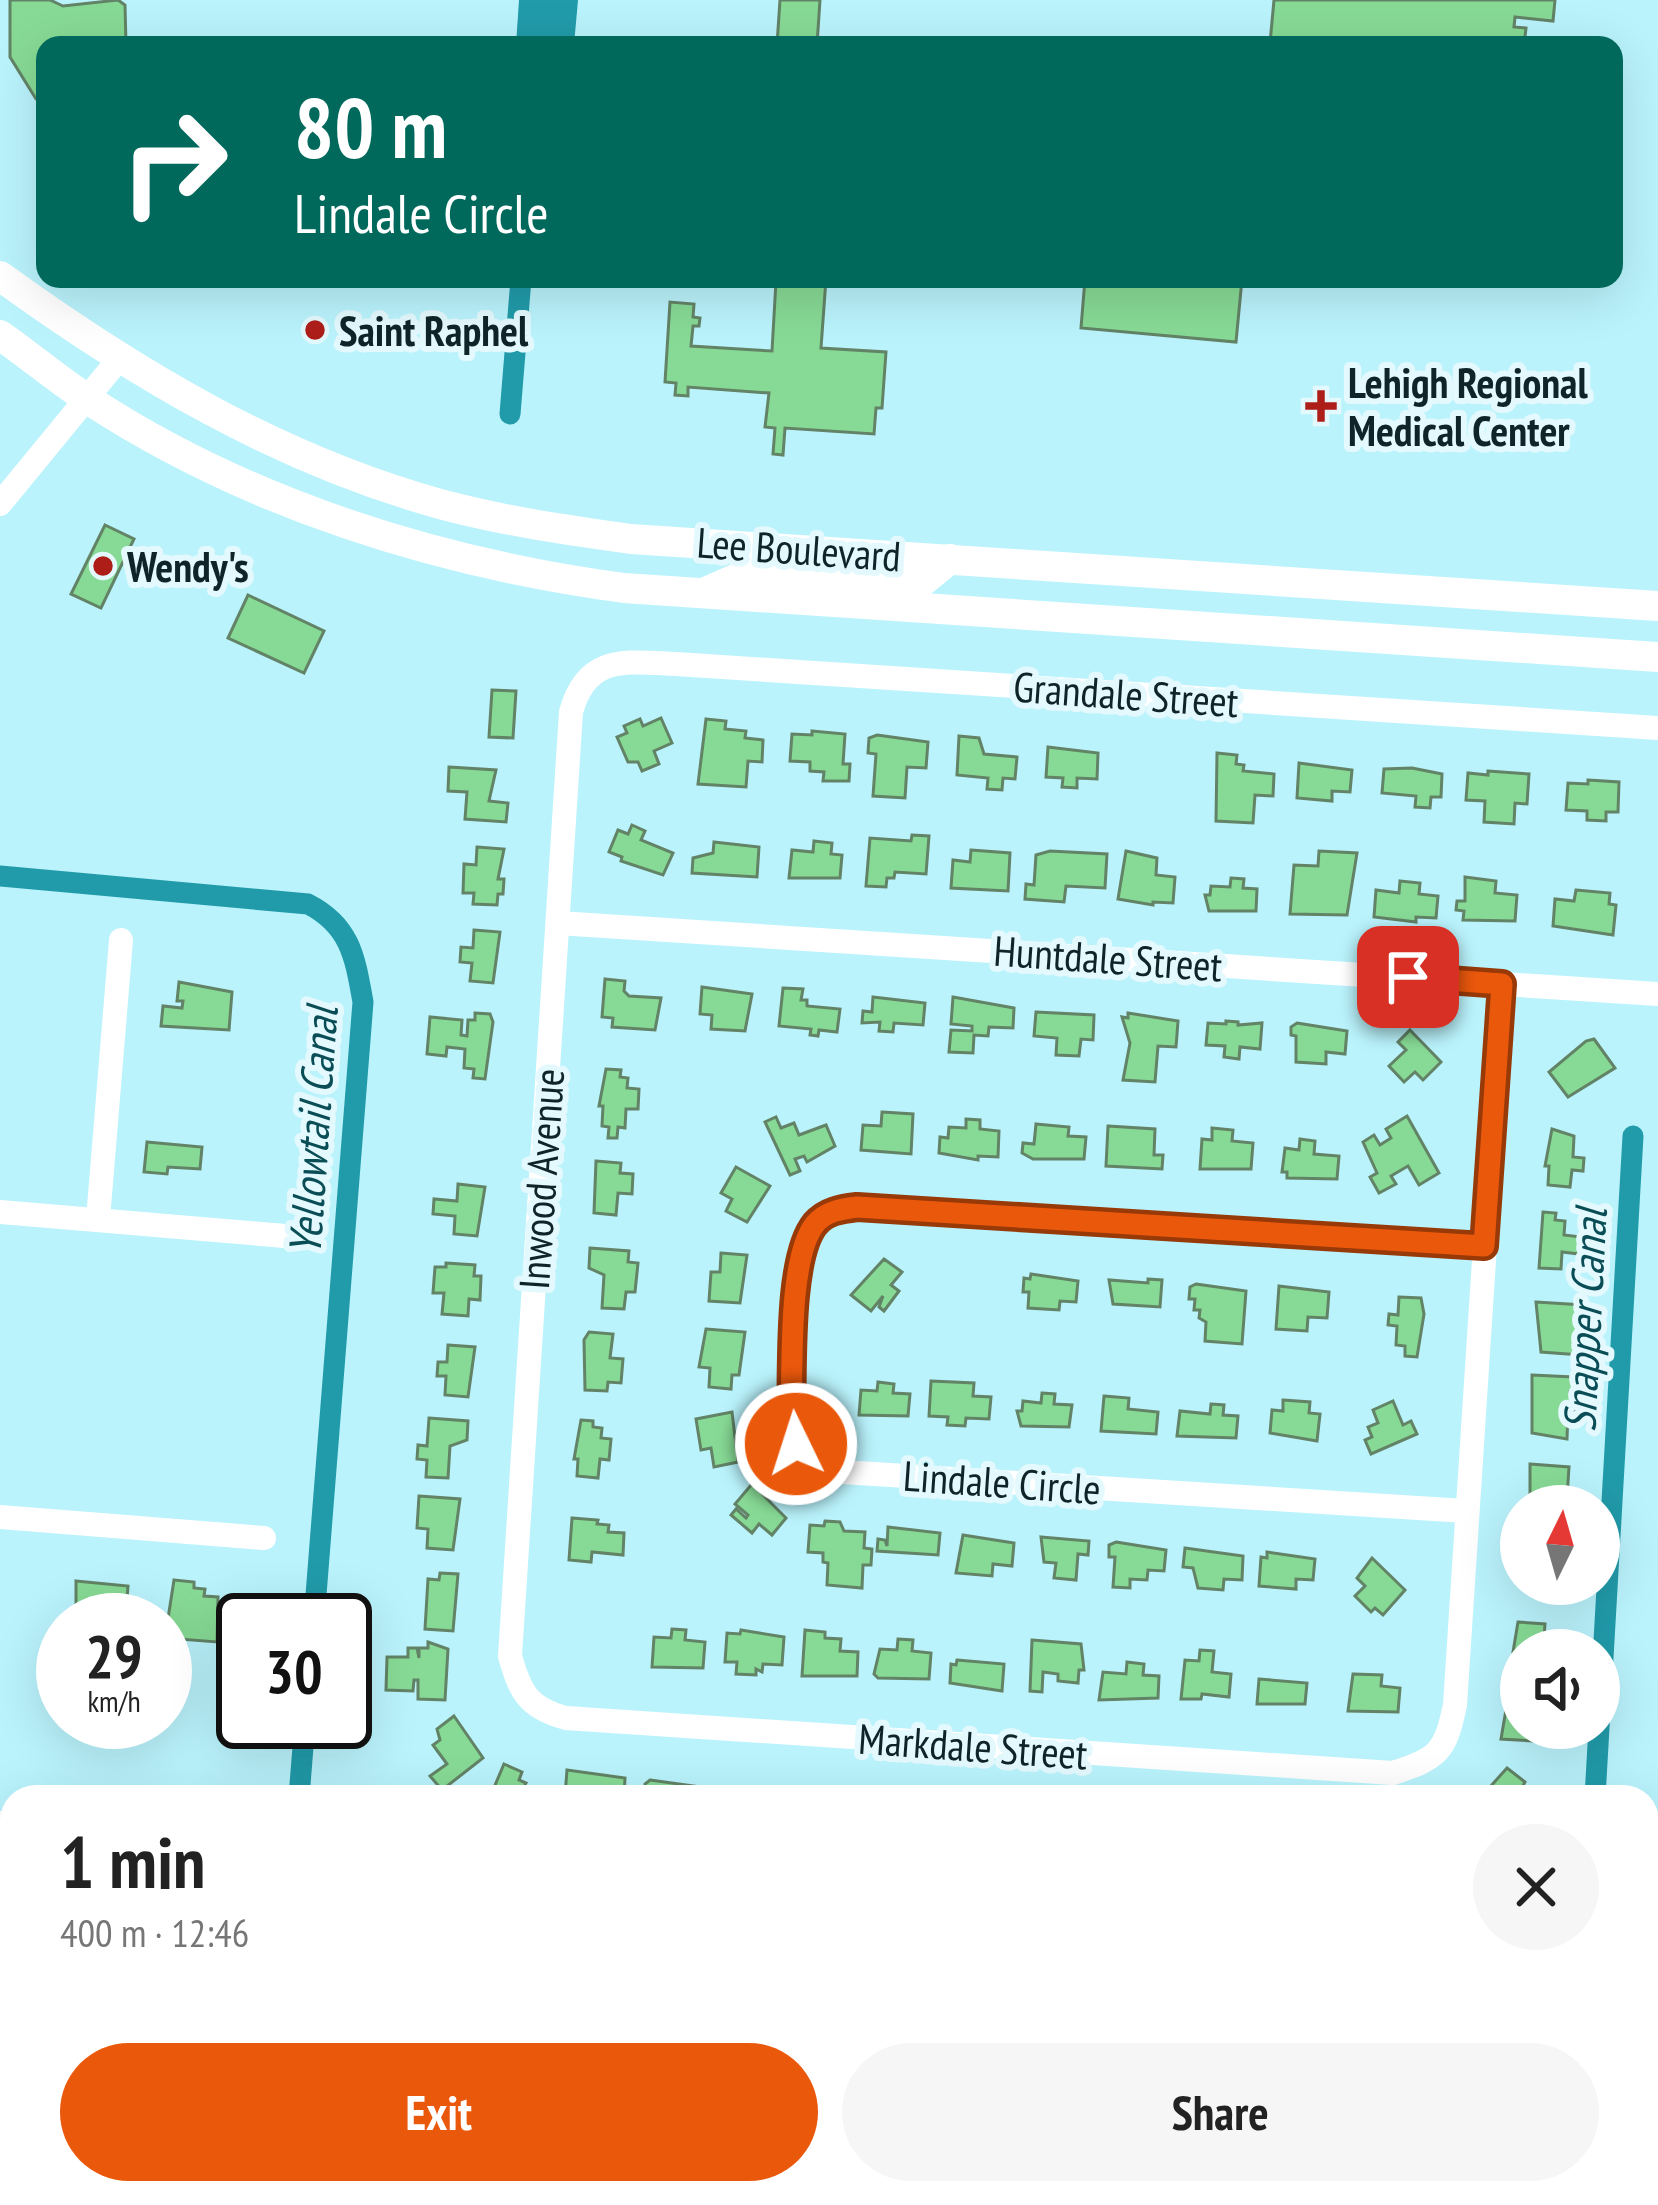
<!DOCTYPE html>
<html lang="en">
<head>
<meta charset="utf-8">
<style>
  :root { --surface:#fff; --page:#f6f6f6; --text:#222; --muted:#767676; --accent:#ea580c }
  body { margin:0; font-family:"PT Sans Narrow",sans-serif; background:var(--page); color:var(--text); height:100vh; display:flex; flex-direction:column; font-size:45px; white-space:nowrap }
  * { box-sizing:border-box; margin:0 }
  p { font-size:39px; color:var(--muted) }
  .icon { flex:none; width:66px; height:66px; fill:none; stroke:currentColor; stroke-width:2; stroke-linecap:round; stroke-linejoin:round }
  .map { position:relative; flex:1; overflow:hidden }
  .sheet { position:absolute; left:0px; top:1785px; width:1659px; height:420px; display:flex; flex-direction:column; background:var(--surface); border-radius:36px 36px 0 0; box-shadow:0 12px 48px #0002 }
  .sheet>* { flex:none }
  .banner { position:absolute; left:36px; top:36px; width:1587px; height:252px; border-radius:24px; box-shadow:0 12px 48px #0002; background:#00695c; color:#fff; overflow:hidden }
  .needle { width:78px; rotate:5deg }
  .fabs { position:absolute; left:1500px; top:1485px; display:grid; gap:24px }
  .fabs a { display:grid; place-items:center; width:120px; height:120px; border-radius:50%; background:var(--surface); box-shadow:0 12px 48px #0002; font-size:60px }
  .speed { position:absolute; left:36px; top:1593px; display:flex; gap:24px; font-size:60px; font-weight:700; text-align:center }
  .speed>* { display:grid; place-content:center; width:156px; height:156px; border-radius:50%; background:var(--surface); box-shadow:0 12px 48px #0002; line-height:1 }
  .speed small { font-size:30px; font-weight:400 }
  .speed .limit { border:6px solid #111; border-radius:18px; background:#fff; color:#111 }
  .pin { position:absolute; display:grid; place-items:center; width:102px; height:102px; color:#fff; margin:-51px; border-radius:24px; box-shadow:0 6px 18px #0006 }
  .me { position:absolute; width:132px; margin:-66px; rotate:356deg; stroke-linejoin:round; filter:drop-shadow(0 0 9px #0008) }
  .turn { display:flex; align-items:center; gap:42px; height:252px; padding:0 60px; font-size:54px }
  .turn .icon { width:156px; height:156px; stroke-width:2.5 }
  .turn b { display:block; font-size:84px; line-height:102px }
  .round { display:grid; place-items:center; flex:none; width:126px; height:126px; border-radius:63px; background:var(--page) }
  .headline { display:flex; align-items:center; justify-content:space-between; height:204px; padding:0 60px }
  h1 { font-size:72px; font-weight:700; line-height:90px }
  .action { display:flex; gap:24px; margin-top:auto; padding:24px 60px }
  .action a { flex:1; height:138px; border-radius:72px; background:var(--accent); color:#fff; font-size:48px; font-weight:700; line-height:138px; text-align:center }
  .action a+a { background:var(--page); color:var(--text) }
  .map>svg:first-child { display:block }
</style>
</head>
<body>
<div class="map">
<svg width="1658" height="2205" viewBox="0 0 1658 2205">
  <rect width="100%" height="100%" fill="#baf3fc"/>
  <polygon fill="#219baa" points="519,0 578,0 574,45 516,45"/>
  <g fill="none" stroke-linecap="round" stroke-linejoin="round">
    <g stroke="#219baa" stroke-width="21">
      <polyline points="510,414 521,279"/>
      <path d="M0,876L308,904C351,926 355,958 363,1002L314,1620"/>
      <polyline points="299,1797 305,1722"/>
      <polyline points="1595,1797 1633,1136"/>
      <polyline points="1647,1953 1658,1954"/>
      <polyline points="267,2205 268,2193"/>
    </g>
  </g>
  <g fill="#87da95" stroke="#628366" stroke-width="3">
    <polygon points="10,0 50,0 63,6 118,0 125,5 126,45 45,45 45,104 36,99 10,57"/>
    <polygon points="780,0 820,0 817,45 777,45"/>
    <polygon points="1274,0 1555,0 1553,21 1515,17 1514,27 1526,28 1524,45 1270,43"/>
    <polygon points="826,279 821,348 886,352 882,408 876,408 874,434 785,428 783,455 773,454 775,428 765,427 769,393 688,387 688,396 675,395 676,383 665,382 670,302 694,304 693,317 700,318 699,326 693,326 691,346 772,351 776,281 765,279"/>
    <polygon points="1085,279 1242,279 1236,342 1081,328"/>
    <polygon points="105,525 134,539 101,608 71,594"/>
    <polygon points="248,595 324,631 304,673 228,638"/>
    <polygon points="492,690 516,691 513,738 489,737"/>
    <polygon points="661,718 672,743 654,751 659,764 642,771 638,762 628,762 617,737 627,733 624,726 640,719 643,726"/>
    <polygon points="706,719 726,721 725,729 746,731 745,738 763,740 762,762 748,761 746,787 698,784"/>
    <polygon points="812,731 845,734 843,764 850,764 849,781 823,781 824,772 810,771 810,762 790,761 792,734 812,735"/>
    <polygon points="877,735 928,742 926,768 907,767 905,798 873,796 876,754 868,753 869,738"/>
    <polygon points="959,736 979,738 984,754 1017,757 1015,779 1003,778 1002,790 987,789 988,778 957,775"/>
    <polygon points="1048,747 1098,753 1097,779 1077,778 1077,788 1062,787 1063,778 1046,777"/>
    <polygon points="1217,753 1237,755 1236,764 1244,765 1243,771 1274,774 1273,796 1255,795 1253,823 1216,821"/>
    <polygon points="1299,763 1352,770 1350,792 1332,791 1332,801 1297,798"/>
    <polygon points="449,767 496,770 489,801 508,803 506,822 465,819 467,792 448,791"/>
    <polygon points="1412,768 1442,774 1441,797 1431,797 1430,808 1415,807 1416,796 1382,793 1384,769"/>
    <polygon points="1488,771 1529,774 1527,804 1515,803 1514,824 1484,822 1485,801 1466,800 1468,773 1488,775"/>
    <polygon points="1588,780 1619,782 1618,812 1606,812 1606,821 1587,820 1587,811 1566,810 1568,783 1588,784"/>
    <polygon points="632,825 645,831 641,840 673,853 663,875 621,861 622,857 609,852 618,830 628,834"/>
    <polygon points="912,835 929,836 926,874 895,872 894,878 887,878 886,887 866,886 870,838 911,841"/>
    <polygon points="814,841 832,843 831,854 842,855 840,878 789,878 792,850 813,852"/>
    <polygon points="714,842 759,847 757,877 692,873 693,858 713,853"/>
    <polygon points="477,847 504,849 498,879 504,879 503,894 498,894 497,905 473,904 474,893 463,893 464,864 476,865"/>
    <polygon points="971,850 1010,853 1008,891 951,888 953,860 970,862"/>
    <polygon points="1050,851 1107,854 1105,888 1066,886 1064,902 1025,899 1026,884 1034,885 1036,855"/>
    <polygon points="1126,851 1157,858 1156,875 1175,877 1173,903 1153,902 1153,905 1118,899"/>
    <polygon points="1319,851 1357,853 1347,915 1290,914 1294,865 1318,866"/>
    <polygon points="1465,877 1496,881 1495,893 1517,895 1515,921 1463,920 1464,911 1456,910 1457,901 1465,901"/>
    <polygon points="1231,878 1244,879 1243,888 1257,889 1256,911 1209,911 1205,895 1210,895 1211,886 1230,887"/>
    <polygon points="1400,881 1420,883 1419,894 1438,896 1436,918 1416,917 1416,922 1374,917 1376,890 1399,893"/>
    <polygon points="1576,890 1610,893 1609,904 1616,905 1613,935 1553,926 1555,899 1574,901"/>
    <polygon points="474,930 500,932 493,983 470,981 472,963 460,962 461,947 473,948"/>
    <polygon points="605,979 625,981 624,991 629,996 661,998 655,1030 612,1027 613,1018 602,1017"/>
    <polygon points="179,982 232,992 229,1030 161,1026 163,1006 182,1008 183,1001 177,1001"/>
    <polygon points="702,987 752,994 745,1031 711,1029 712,1015 700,1014"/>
    <polygon points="783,988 803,989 801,1000 807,1000 807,1006 840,1009 837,1032 819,1030 818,1036 810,1035 811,1029 779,1026"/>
    <polygon points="873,997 925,1003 923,1025 894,1023 893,1032 879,1031 880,1022 862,1023 863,1011 872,1012"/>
    <polygon points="953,997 1014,1008 1013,1028 989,1027 988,1036 974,1035 973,1053 949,1052 951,1030 972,1031 972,1026 951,1024"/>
    <polygon points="1036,1012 1094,1015 1093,1040 1081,1039 1079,1056 1056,1055 1057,1038 1034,1036"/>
    <polygon points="475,1013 490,1014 493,1022 485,1079 473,1078 474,1069 464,1068 465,1049 447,1047 446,1056 427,1054 430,1017 462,1020 461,1035 467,1036 468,1020 475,1020"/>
    <polygon points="1128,1013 1178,1021 1176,1047 1158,1046 1155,1082 1123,1080 1130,1043 1122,1017 1128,1018"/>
    <polygon points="1226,1021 1238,1022 1238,1025 1262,1023 1260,1049 1240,1047 1239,1059 1224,1057 1225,1046 1206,1045 1208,1023 1226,1024"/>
    <polygon points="1297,1023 1347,1031 1345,1054 1326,1052 1326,1064 1296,1062 1296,1036 1291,1035 1291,1027"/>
    <polygon points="1410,1030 1441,1062 1423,1080 1415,1072 1404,1082 1389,1066 1406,1050 1398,1042"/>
    <polygon points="1594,1039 1615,1068 1568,1097 1549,1072 1586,1041"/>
    <polygon points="606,1069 621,1070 620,1077 628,1078 627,1088 639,1089 638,1109 626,1109 625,1128 618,1127 617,1138 608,1138 609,1127 602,1126 603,1106 599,1106"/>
    <polygon points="882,1112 913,1114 911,1154 861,1150 863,1125 881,1126"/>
    <polygon points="1407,1116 1439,1173 1419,1185 1408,1166 1391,1176 1396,1184 1379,1193 1370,1177 1377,1173 1363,1142 1374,1135 1380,1145 1391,1138 1386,1129"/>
    <polygon points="776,1117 781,1128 794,1123 799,1135 826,1125 835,1146 807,1162 804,1156 795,1159 800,1171 790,1175 765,1122"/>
    <polygon points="966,1119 980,1120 980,1129 999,1131 998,1157 978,1156 978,1160 939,1153 940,1137 948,1138 949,1127 966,1128"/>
    <polygon points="1036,1124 1069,1127 1068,1136 1086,1137 1084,1159 1033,1159 1022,1153 1023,1143 1034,1144"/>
    <polygon points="1108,1126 1155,1129 1154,1155 1163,1155 1162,1169 1106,1166"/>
    <polygon points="1212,1128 1233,1130 1232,1141 1253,1143 1251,1169 1200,1169 1202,1139 1212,1140"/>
    <polygon points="1552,1129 1574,1136 1573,1157 1584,1158 1583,1171 1572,1170 1570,1187 1548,1185 1549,1166 1545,1166"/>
    <polygon points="1300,1139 1315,1141 1314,1154 1339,1156 1337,1179 1287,1178 1287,1172 1282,1172 1285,1148 1299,1150"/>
    <polygon points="147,1142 202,1147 200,1169 168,1167 167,1174 144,1172"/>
    <polygon points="596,1161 621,1163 620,1173 633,1174 632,1194 618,1193 616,1215 594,1213"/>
    <polygon points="736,1167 770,1186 747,1222 726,1211 732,1199 721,1193"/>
    <polygon points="458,1184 485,1187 477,1236 454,1234 455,1216 433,1214 434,1199 457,1201"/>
    <polygon points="1543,1212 1556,1213 1555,1220 1565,1221 1564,1235 1581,1237 1579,1254 1562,1252 1561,1269 1539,1268"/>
    <polygon points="590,1248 629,1251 628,1262 638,1263 635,1292 626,1292 624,1309 602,1308 604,1275 589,1268"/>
    <polygon points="721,1253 747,1255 740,1303 709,1301 711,1272 720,1272"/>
    <polygon points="884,1259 902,1272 891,1285 899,1291 884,1311 879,1307 883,1296 871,1311 851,1295"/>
    <polygon points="446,1263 475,1265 474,1276 481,1276 480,1300 469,1299 468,1316 442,1314 444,1293 433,1293 435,1267 446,1267"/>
    <polygon points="1031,1274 1078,1281 1076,1302 1060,1301 1059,1310 1028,1308 1029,1292 1023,1292 1024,1278 1030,1279"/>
    <polygon points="1148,1279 1162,1280 1160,1307 1113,1304 1109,1280 1148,1283"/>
    <polygon points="1196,1284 1246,1291 1242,1344 1205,1341 1206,1322 1199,1318 1200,1310 1194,1310 1195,1299 1189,1299 1190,1287"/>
    <polygon points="1279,1286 1329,1292 1327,1318 1308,1317 1307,1331 1276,1329"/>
    <polygon points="1399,1297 1421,1298 1424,1314 1417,1357 1405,1356 1405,1346 1396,1345 1397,1326 1388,1325 1389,1314 1398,1315"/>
    <polygon points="1536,1302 1584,1305 1597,1320 1594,1356 1541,1352"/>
    <polygon points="706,1329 745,1332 739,1375 732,1375 731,1389 709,1387 710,1368 699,1367"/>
    <polygon points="589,1332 613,1334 610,1358 623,1359 621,1383 608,1382 607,1391 585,1390 584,1340"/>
    <polygon points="448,1345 475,1347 468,1397 445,1395 446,1376 437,1376 438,1362 447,1362"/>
    <polygon points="1532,1375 1594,1378 1593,1393 1570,1392 1576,1412 1568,1412 1567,1439 1532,1433"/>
    <polygon points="931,1381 974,1383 973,1396 991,1397 989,1419 966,1418 965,1426 947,1425 948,1417 929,1416"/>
    <polygon points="878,1382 894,1384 893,1393 910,1394 908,1416 859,1415 861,1390 877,1391"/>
    <polygon points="1042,1393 1055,1394 1054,1404 1072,1405 1069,1427 1021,1426 1017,1411 1022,1411 1023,1401 1041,1403"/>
    <polygon points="1104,1396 1129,1398 1128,1409 1158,1412 1156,1434 1101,1431"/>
    <polygon points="1283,1400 1310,1402 1309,1413 1320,1414 1317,1441 1270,1433 1272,1410 1283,1411"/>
    <polygon points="1393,1401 1403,1425 1411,1421 1417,1434 1371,1454 1365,1440 1372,1437 1368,1427 1378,1423 1373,1410"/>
    <polygon points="1211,1404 1224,1405 1223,1415 1238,1416 1236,1438 1177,1436 1180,1411 1210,1414"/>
    <polygon points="732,1412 738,1462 714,1467 711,1448 701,1450 696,1419"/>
    <polygon points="429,1418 468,1421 467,1440 450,1446 448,1478 426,1477 427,1460 417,1459 418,1445 427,1446"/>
    <polygon points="581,1420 593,1421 593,1427 602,1428 601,1438 611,1439 609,1460 600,1459 598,1478 577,1476 578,1459 574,1459"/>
    <polygon points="1530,1464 1569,1467 1567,1498 1557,1498 1557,1506 1530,1506"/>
    <polygon points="752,1484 786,1518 772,1535 759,1524 752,1533 731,1515 736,1509 746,1518 748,1515 735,1504"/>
    <polygon points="419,1496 460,1499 453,1550 427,1548 428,1529 417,1528"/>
    <polygon points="572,1518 598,1520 597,1524 609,1525 608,1532 624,1533 623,1555 592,1552 591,1562 569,1560"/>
    <polygon points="825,1521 840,1522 844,1531 865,1532 864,1548 872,1549 871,1565 863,1565 862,1588 827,1585 828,1563 823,1562 823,1553 808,1552 810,1525 824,1526"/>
    <polygon points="888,1527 940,1533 938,1555 877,1551 878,1539 885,1540 887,1546"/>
    <polygon points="963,1535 1014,1543 1012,1566 993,1564 992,1576 956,1573"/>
    <polygon points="1041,1537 1089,1541 1088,1555 1078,1554 1076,1580 1054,1578 1056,1563 1044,1562"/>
    <polygon points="1116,1542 1166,1550 1164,1571 1148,1570 1147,1580 1130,1579 1130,1588 1113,1587 1115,1557 1109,1557 1109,1545"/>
    <polygon points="1185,1548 1243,1556 1242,1580 1224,1579 1223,1590 1198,1588 1193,1568 1183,1567"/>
    <polygon points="1267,1552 1315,1559 1313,1580 1296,1579 1296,1589 1259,1586 1261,1557 1267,1558"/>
    <polygon points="1372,1558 1405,1590 1383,1615 1375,1608 1371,1612 1355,1596 1365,1586 1357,1578"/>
    <polygon points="440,1573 458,1574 453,1631 425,1629 428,1579 439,1580"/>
    <polygon points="174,1580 194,1582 194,1588 205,1589 204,1596 218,1597 217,1642 165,1638"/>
    <polygon points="76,1581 128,1586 126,1611 108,1609 107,1620 76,1620"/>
    <polygon points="1518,1622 1545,1624 1543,1650 1521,1650 1521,1664 1517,1663 1518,1653 1513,1652"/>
    <polygon points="672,1629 686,1630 685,1640 705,1642 703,1668 652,1667 654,1637 671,1638"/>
    <polygon points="741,1630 784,1637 782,1665 763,1664 762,1672 756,1669 756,1675 736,1674 737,1662 725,1662 727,1633 740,1634"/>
    <polygon points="805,1630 825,1632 825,1638 841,1639 840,1651 858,1652 857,1676 802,1676"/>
    <polygon points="898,1639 913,1640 912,1651 931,1653 929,1679 878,1678 874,1674 880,1649 897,1650"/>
    <polygon points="1032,1640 1081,1644 1084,1670 1079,1670 1078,1683 1058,1681 1058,1674 1043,1672 1042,1692 1030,1691"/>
    <polygon points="428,1642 448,1649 445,1700 418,1699 418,1680 414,1680 413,1691 386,1690 387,1657 408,1657 408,1648 417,1648 419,1658 419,1648 428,1648"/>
    <polygon points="1200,1650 1214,1651 1212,1672 1231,1674 1229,1697 1202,1694 1201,1699 1181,1699 1185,1660 1199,1661"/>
    <polygon points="957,1660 1004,1664 1002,1691 950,1683 951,1664 956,1665"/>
    <polygon points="1127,1662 1144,1664 1143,1675 1159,1676 1158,1698 1099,1700 1103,1672 1126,1674"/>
    <polygon points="1353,1674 1382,1675 1381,1686 1400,1688 1398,1712 1348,1711"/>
    <polygon points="1259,1679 1307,1683 1305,1704 1257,1704"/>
    <polygon points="1510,1686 1521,1687 1521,1728 1533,1728 1532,1741 1501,1739"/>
    <polygon points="454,1716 483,1758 442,1790 430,1776 447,1764 433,1745 440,1740 437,1729"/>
    <polygon points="504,1764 522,1772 519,1780 526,1783 523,1789 541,1797 490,1797"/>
    <polygon points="1507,1768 1525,1782 1517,1797 1481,1797"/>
    <polygon points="567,1770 625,1778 624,1797 565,1796"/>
    <polygon points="650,1780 701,1787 700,1797 644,1797 645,1784"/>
    <polygon points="797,2193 831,2193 830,2205 796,2205"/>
    <polygon points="1045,2193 1068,2193 1068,2197 1077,2198 1077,2205 1040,2205"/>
    <polygon points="1154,2193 1193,2193 1193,2205 1153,2205"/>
    <polygon points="1307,2193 1351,2193 1352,2205 1305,2205"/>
    <polygon points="1479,2193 1520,2194 1519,2205 1478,2205"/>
  </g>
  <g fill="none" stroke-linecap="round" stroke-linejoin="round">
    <g stroke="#fff" stroke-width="24">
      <polyline points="0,504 119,359"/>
      <polyline points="558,923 1658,994"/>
      <path d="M1502,984L1455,1705C1445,1753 1438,1758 1393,1773L566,1718C528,1708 520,1692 510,1656L571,712C587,654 625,662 676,664L1658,728"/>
      <polyline points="0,1212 285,1236"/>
      <polyline points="98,1219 121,940"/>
      <path d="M1466,1511L842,1472C812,1462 799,1452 791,1422C793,1376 787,1259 815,1225C826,1211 841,1209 857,1207L1484,1247"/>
      <polyline points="0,1517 264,1538"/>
      <polyline points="0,1823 12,1824"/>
      <polyline points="0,2129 12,2130"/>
      <polyline points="1647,2148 1658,2149"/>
      <polyline points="455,2205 455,2193"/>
      <polyline points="986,2205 987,2193"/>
      <polyline points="1251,2205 1253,2193"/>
    </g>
    <g stroke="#fff" stroke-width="30">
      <path d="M0,276C135,374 278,459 440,504C503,521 567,530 631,539L1658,606"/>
      <path d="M0,335C30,356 58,380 89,400C248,504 438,563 624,588L1658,657"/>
      <polyline points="708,591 751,572 922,582 950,559"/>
    </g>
  </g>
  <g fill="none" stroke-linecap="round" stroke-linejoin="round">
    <g stroke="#983908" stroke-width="30">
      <path id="route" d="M796,1444L791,1421C793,1375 787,1259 815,1224C826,1211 841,1209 857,1207L1484,1246L1502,984L1408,977"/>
    </g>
    <use href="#route" stroke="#ea580c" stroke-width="21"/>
  </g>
  <g fill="#ae1e19" stroke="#e3f9fd" stroke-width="4.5">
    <circle cx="315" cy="330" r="12"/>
    <path d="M1315 388h12v12h12v12h-12v12h-12v-12h-12v-12h12z"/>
    <circle cx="103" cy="566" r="12"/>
  </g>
  <g text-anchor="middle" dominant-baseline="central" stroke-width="12" stroke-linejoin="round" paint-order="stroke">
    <g font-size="42" font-weight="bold" fill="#0e2428" stroke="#e3f9fd" text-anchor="start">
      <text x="339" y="330">Saint Raphel</text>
      <text x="1348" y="382">Lehigh Regional<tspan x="1348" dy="48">Medical Center</tspan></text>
      <text x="127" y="566">Wendy's</text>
    </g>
    <g font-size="42" fill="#0e2428" stroke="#e3f9fd">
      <text transform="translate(799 549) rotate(4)">Lee Boulevard</text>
      <text transform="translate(1126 694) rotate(4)">Grandale Street</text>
      <text transform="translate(1108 958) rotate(4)">Huntdale Street</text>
      <text transform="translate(541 1179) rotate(-86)">Inwood Avenue</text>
      <text transform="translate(1002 1482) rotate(4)">Lindale Circle</text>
      <text transform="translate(973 1746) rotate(4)">Markdale Street</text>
    </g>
    <g font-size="45" font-style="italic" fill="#0a4d56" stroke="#e3f9fd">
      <text transform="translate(312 1131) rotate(-86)">Yellowtail Canal</text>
      <text transform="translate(1584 1320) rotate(-87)">Snapper Canal</text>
    </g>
  </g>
</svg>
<div class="fabs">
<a><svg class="needle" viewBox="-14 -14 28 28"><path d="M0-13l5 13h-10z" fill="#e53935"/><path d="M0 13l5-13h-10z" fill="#767676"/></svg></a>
<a><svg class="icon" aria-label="sound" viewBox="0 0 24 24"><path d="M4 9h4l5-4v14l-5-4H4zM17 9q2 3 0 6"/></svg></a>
</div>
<div class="speed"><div>29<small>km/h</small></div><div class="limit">30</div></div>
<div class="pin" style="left:1408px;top:977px;background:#d93025"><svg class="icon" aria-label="arrive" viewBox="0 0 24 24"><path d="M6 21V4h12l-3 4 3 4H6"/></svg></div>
<svg class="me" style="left:796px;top:1444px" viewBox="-20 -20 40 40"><circle r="17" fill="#ea580c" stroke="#fff" stroke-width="3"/><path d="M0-11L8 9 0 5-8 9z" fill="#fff"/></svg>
<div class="banner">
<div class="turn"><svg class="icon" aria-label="right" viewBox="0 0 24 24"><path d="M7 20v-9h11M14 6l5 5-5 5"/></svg><div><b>80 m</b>Lindale Circle</div></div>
</div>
<section class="sheet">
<div class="headline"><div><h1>1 min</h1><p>400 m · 12:46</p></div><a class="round"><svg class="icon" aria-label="close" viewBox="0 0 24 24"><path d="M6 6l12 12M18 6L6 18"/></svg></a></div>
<div class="action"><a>Exit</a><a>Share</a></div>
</section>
</div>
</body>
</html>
